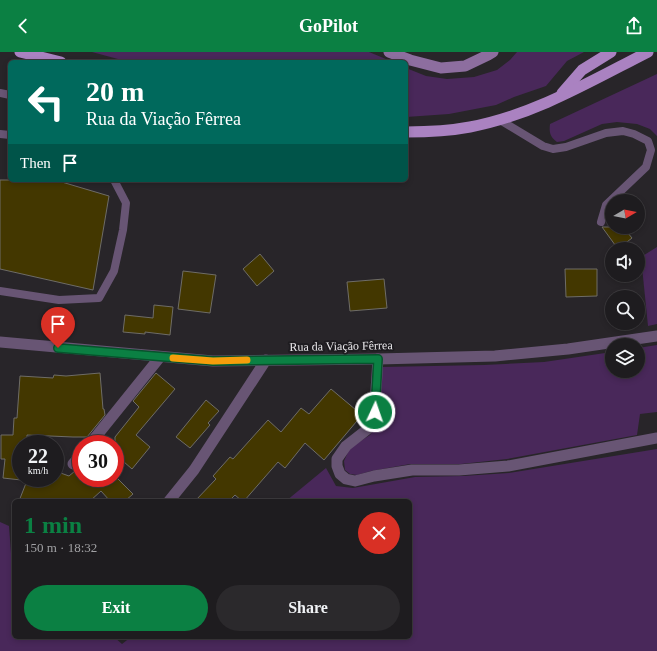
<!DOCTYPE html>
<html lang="en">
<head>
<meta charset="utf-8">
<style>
  :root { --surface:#1e1c1f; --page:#2b292c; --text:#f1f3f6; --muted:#a1a1a4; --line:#3c3a3d; --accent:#0b8043 }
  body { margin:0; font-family:Georgia,serif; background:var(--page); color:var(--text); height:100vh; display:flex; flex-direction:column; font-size:15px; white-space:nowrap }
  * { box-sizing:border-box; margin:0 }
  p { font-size:13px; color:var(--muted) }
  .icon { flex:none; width:22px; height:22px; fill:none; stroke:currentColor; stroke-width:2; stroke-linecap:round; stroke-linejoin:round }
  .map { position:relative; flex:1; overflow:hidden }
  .side { position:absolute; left:12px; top:447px; width:400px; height:140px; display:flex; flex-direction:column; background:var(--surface); border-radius:6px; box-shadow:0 2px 6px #0003,0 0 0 1px var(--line) }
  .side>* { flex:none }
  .top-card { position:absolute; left:8px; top:8px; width:400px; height:122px; border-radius:6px; box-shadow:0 2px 6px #0003,0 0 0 1px var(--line); background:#00695c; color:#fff; overflow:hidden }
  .needle { width:26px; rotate:80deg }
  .fabs { position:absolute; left:605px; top:142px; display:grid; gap:8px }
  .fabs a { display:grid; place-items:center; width:40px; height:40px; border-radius:50%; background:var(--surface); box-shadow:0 2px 6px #0003,0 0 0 1px var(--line); font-size:20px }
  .speed { position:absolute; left:12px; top:383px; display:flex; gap:8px; font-size:20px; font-weight:700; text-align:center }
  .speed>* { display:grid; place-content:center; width:52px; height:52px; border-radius:50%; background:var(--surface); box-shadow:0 2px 6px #0003,0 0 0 1px var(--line); line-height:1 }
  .speed small { font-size:10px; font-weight:400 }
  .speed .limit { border:6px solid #d22; background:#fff; color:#111 }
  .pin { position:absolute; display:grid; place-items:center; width:34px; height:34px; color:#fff; margin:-41px -17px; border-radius:50% 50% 50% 0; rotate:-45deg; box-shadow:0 0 4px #0007 }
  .pin .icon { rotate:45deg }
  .me { position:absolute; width:44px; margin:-22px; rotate:3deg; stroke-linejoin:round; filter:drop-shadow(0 0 3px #0008) }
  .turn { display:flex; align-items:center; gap:14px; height:84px; padding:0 12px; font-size:18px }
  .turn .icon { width:52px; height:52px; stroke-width:2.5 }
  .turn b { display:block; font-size:28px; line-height:34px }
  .then { display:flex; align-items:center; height:38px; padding:0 12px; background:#0003; gap:8px; font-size:15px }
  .round { display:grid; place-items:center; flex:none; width:42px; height:42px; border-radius:21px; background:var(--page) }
  .head { display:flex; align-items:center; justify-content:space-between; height:68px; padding:0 12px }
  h1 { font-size:24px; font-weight:600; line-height:30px; color:var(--accent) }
  .action { display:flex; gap:8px; margin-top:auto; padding:8px 12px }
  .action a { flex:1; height:46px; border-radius:24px; background:var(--accent); color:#fff; font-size:16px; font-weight:600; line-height:46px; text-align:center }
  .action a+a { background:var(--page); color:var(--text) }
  header { display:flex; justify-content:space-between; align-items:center; height:52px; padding:0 12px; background:var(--accent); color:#fff; font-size:18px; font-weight:600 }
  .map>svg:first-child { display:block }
</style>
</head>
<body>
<header><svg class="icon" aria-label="back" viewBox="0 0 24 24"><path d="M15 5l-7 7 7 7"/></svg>GoPilot<svg class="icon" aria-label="share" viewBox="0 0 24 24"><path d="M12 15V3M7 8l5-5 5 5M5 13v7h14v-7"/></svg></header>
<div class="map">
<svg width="657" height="599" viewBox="0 0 657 599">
  <rect width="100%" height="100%" fill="#282529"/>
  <g fill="#49285a">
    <polygon points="92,0 369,0 393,10 129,10"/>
    <polygon points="517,0 584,0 567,9 546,34 514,45 496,53 449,62 406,65 406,16 426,24 447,27 474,25 497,18 510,8"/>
    <path d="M657,22V84L650,77L637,72L617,70L602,72L564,89L557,90C550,85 549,80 550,72Z"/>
    <polygon points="657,195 657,272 648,274 641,205"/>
    <polygon points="657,293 657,360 640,362 637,383 507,407 461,412 410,412 371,419 357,423 350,422 345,418 344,409 350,396 370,383 377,373 382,315 484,313 544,310 612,300 612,319 638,319 638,296"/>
    <polygon points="657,397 657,599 0,599 0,470 9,474 11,501 14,503 14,585 114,585 122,592 131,585 410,585 410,449 286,449 326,416 336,434 353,436 415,425 463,424 509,421"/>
  </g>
  <g fill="#433700" stroke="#6e6c67">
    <polygon points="0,128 55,128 109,144 93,238 0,217"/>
    <polygon points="602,175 623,175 632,186 618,197"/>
    <polygon points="260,202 274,219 257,234 243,217"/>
    <polygon points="565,217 597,217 597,244 566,245"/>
    <polygon points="183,219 216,223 210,261 178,257"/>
    <polygon points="384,227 387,256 350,259 347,230"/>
    <polygon points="154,253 173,255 170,283 145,280 145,282 123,280 125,263 153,266"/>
    <polygon points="100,321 103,357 104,357 105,363 87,385 73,385 27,383 27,392 21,392 21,428 3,426 5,407 1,407 1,383 13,383 14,366 17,366 20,324 53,326 54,323 66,324"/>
    <polygon points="156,321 175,337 136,383 150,395 132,417 115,402 115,385 139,355 133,349"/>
    <polygon points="331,337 362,363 324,408 305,391 285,416 278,410 244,449 242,449 235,443 229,449 195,449 216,427 213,424 230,405 233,407 268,368 281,380 301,356 309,362"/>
    <polygon points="206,348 219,359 208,371 210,373 190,396 176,385"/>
    <polygon points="81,414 81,426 117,426 133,442 125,449 110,449 101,439 90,449 19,449 28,426 55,426 55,419 69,424"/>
  </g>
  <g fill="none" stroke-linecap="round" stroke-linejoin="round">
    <g stroke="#685574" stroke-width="8">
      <polyline points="0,41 10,43"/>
      <polyline points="500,68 543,94 553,97 566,95 606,81 623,79 634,82 648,89 651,98 646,115 606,153 601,170"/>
      <polyline points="0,82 10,83"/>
      <polyline points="0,239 59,248 99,246 114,219 123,178 126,151 114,128"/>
    </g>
    <g stroke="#685574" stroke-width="11">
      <polyline points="0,290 213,309 378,307 495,304 568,297 657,284"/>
      <polyline points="378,307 374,369 369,376 346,394 337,407 337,414 340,422 346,427 355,429 374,424 412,418 459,418 508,414 657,386"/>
      <polyline points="90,392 160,305"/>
      <polyline points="73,412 81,403"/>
      <polyline points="169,449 194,418 266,308"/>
    </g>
    <polyline stroke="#8d6e9f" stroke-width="11" points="389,0 410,8 441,16 465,14 488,3 493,0"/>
    <g stroke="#aa82c1" stroke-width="11">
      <polyline points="20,0 61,10"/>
      <polyline points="562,41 582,18 611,0"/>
      <path d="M406,80C427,80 449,79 470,75C534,63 591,29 648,0"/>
    </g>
  </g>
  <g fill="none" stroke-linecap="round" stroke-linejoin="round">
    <g stroke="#07532c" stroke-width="10">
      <polyline id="route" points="58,296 213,309 378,307 375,360"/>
    </g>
    <use href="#route" stroke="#0b8043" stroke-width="7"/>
    <polyline stroke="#f59e0b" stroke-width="7" points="173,306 213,309 247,308"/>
  </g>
  <g text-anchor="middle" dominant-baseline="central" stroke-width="4" stroke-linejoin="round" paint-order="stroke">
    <g font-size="12" fill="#ebe9ec" stroke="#1e1c20">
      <text transform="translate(341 294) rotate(-1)">Rua da Viação Fêrrea</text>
    </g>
  </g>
</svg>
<div class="fabs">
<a><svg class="needle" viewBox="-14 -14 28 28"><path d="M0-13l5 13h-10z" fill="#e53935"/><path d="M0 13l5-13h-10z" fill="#a1a1a4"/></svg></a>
<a><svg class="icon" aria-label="sound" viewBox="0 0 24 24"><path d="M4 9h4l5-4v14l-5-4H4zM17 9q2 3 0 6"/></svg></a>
<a><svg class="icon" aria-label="search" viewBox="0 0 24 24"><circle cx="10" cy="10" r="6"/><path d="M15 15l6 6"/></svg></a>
<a><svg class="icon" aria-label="layers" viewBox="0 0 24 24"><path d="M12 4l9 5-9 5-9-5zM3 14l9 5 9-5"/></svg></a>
</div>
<div class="speed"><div>22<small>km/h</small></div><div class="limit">30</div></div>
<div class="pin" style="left:58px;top:296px;background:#d93025"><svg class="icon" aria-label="arrive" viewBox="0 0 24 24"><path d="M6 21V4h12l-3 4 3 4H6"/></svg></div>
<svg class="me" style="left:375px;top:360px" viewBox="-20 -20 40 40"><circle r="17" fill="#0b8043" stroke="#fff" stroke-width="3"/><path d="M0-11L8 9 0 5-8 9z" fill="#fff"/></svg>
<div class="top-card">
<div class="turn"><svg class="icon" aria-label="left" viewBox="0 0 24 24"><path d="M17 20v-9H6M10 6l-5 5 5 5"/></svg><div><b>20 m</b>Rua da Viação Fêrrea</div></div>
<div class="then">Then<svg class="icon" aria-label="arrive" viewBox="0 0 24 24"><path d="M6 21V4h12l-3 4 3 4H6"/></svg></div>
</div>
<section class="side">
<div class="head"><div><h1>1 min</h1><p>150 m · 18:32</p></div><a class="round" style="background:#d93025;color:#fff"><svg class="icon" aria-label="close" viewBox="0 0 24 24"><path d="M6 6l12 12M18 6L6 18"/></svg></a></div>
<div class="action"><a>Exit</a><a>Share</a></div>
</section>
</div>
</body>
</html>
